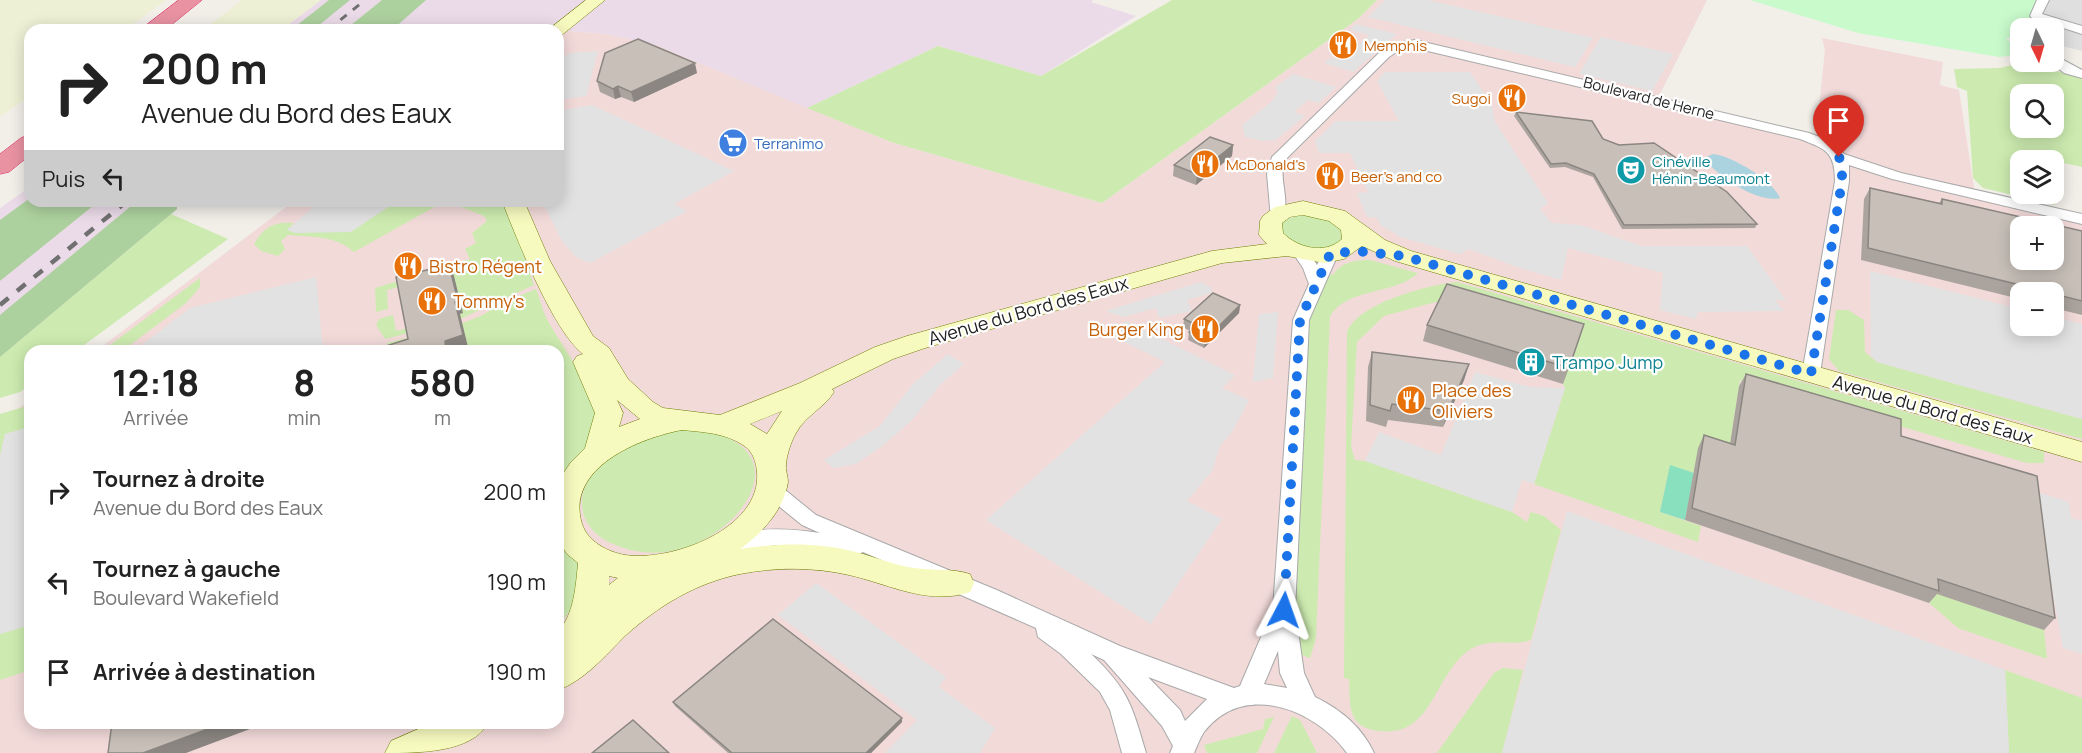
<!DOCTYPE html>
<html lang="fr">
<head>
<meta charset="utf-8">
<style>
  :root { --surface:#fff; --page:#f2f2f2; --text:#222; --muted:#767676 }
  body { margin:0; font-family:Manrope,sans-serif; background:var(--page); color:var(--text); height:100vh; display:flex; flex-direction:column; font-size:22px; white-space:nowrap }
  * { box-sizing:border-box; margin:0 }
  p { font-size:20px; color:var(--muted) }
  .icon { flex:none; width:33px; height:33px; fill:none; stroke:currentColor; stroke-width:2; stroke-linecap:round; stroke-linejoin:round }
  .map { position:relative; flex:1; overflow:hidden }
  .details { position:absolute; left:24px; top:345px; width:540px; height:384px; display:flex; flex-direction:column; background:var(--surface); border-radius:18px; box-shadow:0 3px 15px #0003 }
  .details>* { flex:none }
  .top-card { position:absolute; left:24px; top:24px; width:540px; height:183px; border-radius:18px; box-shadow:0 3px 15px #0003; background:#fff; color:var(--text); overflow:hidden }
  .needle { width:39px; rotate:175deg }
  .buttons { position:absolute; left:2010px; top:18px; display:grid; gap:12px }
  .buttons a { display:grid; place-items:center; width:54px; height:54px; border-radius:12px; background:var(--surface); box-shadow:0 3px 15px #0003; font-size:30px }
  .pin { position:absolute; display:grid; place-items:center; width:51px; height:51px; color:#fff; margin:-62px -26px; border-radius:50% 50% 50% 0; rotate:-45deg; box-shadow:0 0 6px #0007 }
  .pin .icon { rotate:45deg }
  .me { position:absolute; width:66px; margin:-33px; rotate:4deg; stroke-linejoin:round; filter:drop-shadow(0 0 4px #0008) }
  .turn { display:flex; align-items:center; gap:21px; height:126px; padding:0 18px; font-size:27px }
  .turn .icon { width:78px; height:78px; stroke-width:2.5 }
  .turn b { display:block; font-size:42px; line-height:51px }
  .then { display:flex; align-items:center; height:57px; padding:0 18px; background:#0003; gap:12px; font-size:22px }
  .eta { display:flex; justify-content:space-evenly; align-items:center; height:102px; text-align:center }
  .eta b { font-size:36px; font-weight:700; line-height:42px }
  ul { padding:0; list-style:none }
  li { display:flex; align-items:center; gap:18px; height:90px; padding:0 18px }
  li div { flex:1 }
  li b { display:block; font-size:22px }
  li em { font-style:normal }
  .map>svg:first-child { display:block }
</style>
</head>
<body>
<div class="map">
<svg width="2082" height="753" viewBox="0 0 2082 753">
  <rect width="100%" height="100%" fill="#f2efe9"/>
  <polygon fill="#e0dfdf" points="2043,0 2082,0 2082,51 2054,44 2054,28 2031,28"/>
  <path fill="#f2dad9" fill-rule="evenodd" d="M1377,0H1707L1657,100L1821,140L1817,127L1825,50L1822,38L1943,62L1940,85L1959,90L1975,194L2082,219V753H0V422L30,400V723H558V351H96L294,201H558V30L606,34L656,45L891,142L1102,203L1359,18ZM2020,226H2054V260H2020ZM2020,292H2054V326H2020Z"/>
  <g fill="#ebdbe8">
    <polygon points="321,0 1093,0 1091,2 1136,16 1041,76 938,46 807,108 656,45 606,34 558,30 281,30"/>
    <polygon points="30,187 30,201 177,201 177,209 0,357 0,208"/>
  </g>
  <g fill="#eef0d5">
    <polygon points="0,0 166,0 125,30 30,30 30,96 0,117"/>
    <polygon points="242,0 321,0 281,30 203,30"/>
  </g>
  <g fill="#cdebb0" fill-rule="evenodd">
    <polygon points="1172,0 1377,0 1359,18 1102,203 891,142 807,108 938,46 1041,76"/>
    <path d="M2024,62L2082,78V167L2046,159L2020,160V194H2052L2055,205L1983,188L1973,178L1967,91L1957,87L1954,69L2000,68ZM2020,94H2054V128H2020Z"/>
    <path d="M397,201H445L354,252C337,236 311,237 288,235L281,241L285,249L278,256L261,251L254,244C263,227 275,221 294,223L287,230L350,232Z"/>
    <polygon points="446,201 505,201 534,285 458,320 385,339 376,325 379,319 393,315 396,331 463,313 445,275 387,290 388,309 376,312 375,288 470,259 465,249 476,243 472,233 487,221 484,216"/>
    <polygon points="171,214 228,239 76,351 30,351 30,385 20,392 0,398 0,357"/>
    <path d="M1299,215C1317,217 1335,217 1343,234C1335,259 1302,246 1285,240L1279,226L1284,220Z"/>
    <path d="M1370,260L1418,273C1395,295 1348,287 1330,316L1316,638L1310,658L1297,653L1292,618L1308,324C1313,306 1324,293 1327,274L1333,275C1341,262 1355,260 1370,260Z"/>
    <polygon points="200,278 200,287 186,303 122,351 102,351"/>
    <path d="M1457,282L2044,452V463H2027L1740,380L1728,457L1694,473L1670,466L1660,512L1701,526L1698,542L1534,484L1565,388L1563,384L1577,340L1443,300L1384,316L1357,342L1351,447L1355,460L1365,461L1512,512L1527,522L1531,512L1544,516L1561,530L1531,640C1511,647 1488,636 1468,651C1432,677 1433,742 1373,730C1347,725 1350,701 1349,679L1344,678L1347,332C1358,303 1428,285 1457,282Z"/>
    <path d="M536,289C540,298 542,310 547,319C565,353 611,407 591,446C584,459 569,470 558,479V351L388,348L387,343L455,326L483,315L501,303Z"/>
    <polygon points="1836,310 1848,310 1864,320 1865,352 1877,362 2082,419 2082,439 1839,371 1829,359"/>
    <polygon points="30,405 30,427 5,434 0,456 0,414"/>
    <path d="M679,429C827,434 729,569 636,551C567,538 566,481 622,448C638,438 661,435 679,429Z"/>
    <polygon points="558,540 578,560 577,602 558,626"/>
    <polygon points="1929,591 2044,630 2047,659 1958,628 1929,603"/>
    <polygon points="30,625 30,670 0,680 0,634"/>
    <polygon points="1503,668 1523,670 1502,753 1437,753 1494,673"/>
    <polygon points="2005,670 2082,698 2082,753 2009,753"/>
    <polygon points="1292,716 1300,720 1317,753 1274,753"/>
    <polygon points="1274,717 1257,753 1207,753 1204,745 1263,729 1265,719"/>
  </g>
  <g fill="#add19e">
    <polygon points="329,0 350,0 313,30 291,30"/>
    <polygon points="382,0 426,0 392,30 345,30"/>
    <polygon points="30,198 30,201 99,201 0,281 0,220"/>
    <polygon points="137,201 177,201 177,209 0,357 0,315"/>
  </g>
  <polygon fill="#c8facc" points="1750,0 2043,0 2031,28 2020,28 2020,38 2006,38 2019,51 2017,55 1999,57 1858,33"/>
  <polygon fill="#88e0be" points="1670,465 1694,473 1685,520 1660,512"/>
  <g fill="#e2e2e2">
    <polygon points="1385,0 1428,0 1593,38 1575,67 1368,17"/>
    <polygon points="1356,24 1397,34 1353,72 1324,63 1330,58 1343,60 1369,35 1349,30"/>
    <polygon points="1601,37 1673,54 1652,91 1579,74"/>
    <polygon points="598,51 586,96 558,100 558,61 570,53"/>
    <polygon points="1385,72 1470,72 1492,105 1495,122 1548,203 1540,209 1552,223 1581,225 1641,246 1747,246 1786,300 1775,300 1784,311 1698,312 1696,319 1660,310 1663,273 1568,248 1561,280 1517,267 1469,249 1460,254 1400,237 1381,225 1377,218 1367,217 1357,193 1368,192 1350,153 1319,153 1315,141 1336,121 1399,121 1377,81"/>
    <polygon points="1293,74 1336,87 1319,103 1308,100 1294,112 1305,116 1276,140 1263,141 1245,137 1242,125 1271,102 1278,93 1275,87"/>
    <polygon points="592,105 734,171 674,204 687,211 590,263 576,257 562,241 542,201 558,201 558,111"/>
    <polygon points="320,201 397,201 351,232 295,233 287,230"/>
    <polygon points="1870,271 2020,309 2020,326 2054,326 2054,317 2082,324 2082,419 1877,362 1871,356"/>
    <polygon points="316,277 323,351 134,351 190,308"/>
    <polygon points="1201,282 1212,288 1211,293 1187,300 1192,311 1159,318 1156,308 1124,317 1105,311"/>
    <polygon points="1278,312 1273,378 1253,382 1259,314"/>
    <polygon points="1126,321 1235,375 1222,388 1249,400 1232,432 1220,446 1212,471 1187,501 1222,519 1151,624 986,520 1165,362 1110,335"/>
    <polygon points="948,354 964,364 940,385 911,421 881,447 856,464 833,468 824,460 880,426 913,384"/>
    <polygon points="1475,372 1530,387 1565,388 1534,484 1522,480 1512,512 1365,461 1379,432 1441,455"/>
    <polygon points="30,427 30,625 0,634 0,456 5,434"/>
    <polygon points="2034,491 2069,502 2071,518 2082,521 2082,654 2063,648"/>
    <polygon points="1567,511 2005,670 2009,753 1502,753"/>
    <polygon points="816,583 946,677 939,687 995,728 980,753 885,753 917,720 778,615"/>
  </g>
  <path fill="#aad3df" d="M1713,154C1731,155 1773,181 1780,198C1759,204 1719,177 1706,161L1708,156Z"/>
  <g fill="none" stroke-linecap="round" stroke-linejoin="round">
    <g stroke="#a9a9a9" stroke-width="2">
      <g id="street">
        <polygon points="2037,0 2049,0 2042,14 2082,26 2082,34 2032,18 2030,16"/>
        <path d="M1415,40L1809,133L1833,142L1844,154L1901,173L2082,214V224L1892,179L1849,165V181L1820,374L1811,380L1802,374L1835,181C1835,151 1825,149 1800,139L1415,48L1399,50L1389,57L1284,161C1278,181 1292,201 1281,219H1271L1267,174L1272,157L1381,51L1391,44Z"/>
        <polygon points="2054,55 2082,70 2082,78 2064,73 2050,62 2054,62"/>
        <path d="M1301,248L1307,250L1317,265L1324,251L1330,249L1338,254L1309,320L1308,342L1295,610L1304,673L1315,697C1340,709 1362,727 1374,753H1347C1316,710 1244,680 1204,732C1200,738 1197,746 1194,753H1170L1173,746L1162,726L1104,660L1091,654C1128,689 1132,705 1146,753H1122L1110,710L1100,692L1061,654L1038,637L1036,628L863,552L855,556L778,545L731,551L724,549L720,543L724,537C755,527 788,528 820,533L802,525L765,495L762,490L765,485L772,483L779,485L816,515L999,591L1120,646L1234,688L1240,686L1273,609L1293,320L1309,284L1303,268L1293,253ZM1278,651L1280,673L1287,688L1264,684ZM1148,677L1207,699L1185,721L1180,710Z"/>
      </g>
    </g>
    <g stroke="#707d05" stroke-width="1">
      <g id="secondary">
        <polygon points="586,0 605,0 563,34 558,35 558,30 548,30"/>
        <path d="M502,201H524L550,261L593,336L609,348L628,379L653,402L663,408L720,415L800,383L875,347L907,336L1212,251L1267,244L1259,235L1260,221L1263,216L1275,207L1303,201L1345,211L1385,240L1411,251L2082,442V462L1395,261L1362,246L1344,259L1324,263L1287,256L1222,263L925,348L893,359L832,389L834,392C824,408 805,416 796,433C791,442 787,454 786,464C785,470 788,476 788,482C784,510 761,534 740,549C778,543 818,542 856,552C875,557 894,565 914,568C933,571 951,568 970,574L974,583L970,592C928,606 889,584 849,575C814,567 776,567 740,574C696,583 658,606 625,636C605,656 585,680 558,690V631C574,616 576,584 578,563L567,554L558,540V481L571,462L585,448L595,413L573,362L577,356L583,354C553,331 517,239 502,201ZM1303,215L1329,221L1341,230L1342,239C1325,255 1298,248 1283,233L1282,223L1290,217ZM617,400L640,419L619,427L623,413ZM782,411L767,434L750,424ZM682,430C703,432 725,433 743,445C753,451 756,462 757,472C762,529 671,562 625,555C608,552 588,542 582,524C565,468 639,438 682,430ZM609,576L618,578L609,585Z"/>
        <path d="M432,723H488C472,753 418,753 385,753L391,741Z"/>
      </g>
    </g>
    <g stroke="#dc2a67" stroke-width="1">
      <g id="highway">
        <polygon points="179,0 202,0 165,30 140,30"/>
        <polygon points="30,135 30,155 9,172 0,174 0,154 21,138"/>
      </g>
    </g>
    <use href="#street" fill="#fff" fill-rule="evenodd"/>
    <use href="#secondary" fill="#f7fabf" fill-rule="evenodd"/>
    <use href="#highway" fill="#e892a2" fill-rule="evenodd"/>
    <polyline stroke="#707070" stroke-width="3" stroke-dasharray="8 8" stroke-linecap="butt" points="328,30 365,0"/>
    <polyline stroke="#707070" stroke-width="4.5" stroke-dasharray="11 11" stroke-linecap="butt" points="0,305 127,201"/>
  </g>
  <g fill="#aba49e">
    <polygon points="697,73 634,102 621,97 615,99 600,92 597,81"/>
    <polygon points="1516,112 1603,139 1757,224 1755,228 1622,229 1593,177 1565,167 1550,168 1514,116"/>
    <polygon points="1233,145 1232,156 1196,185 1173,176 1174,165"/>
    <polygon points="1870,188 1939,203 1942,199 2082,231 2082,315 2054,308 2054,292 2020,292 2020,299 1861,260 1864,199"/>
    <polygon points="1240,305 1239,313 1204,348 1188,340 1189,332 1190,331 1183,327 1184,319"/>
    <polygon points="1427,325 1569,368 1563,384 1423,341"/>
    <polygon points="1372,352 1469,364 1464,380 1443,427 1388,420 1386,427 1366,421 1368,367"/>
    <polygon points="1746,374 1901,436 2055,618 2044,630 1937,594 1929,603 1685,520 1698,448 1704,435 1730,444 1739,386"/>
    <polygon points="673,702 902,718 902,722 871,753 728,753 675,706"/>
  </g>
  <g fill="#8b8681">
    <polygon points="695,63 697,73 634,102 631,92"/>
    <polygon points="618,86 621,97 615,99 613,89"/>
    <polygon points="1233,145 1232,156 1196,185 1197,174"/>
    <polygon points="449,265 454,276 463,313 460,314 468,347 456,351 446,351 445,341 455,302"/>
    <polygon points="1240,305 1239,313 1204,348 1205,340"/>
    <polygon points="1469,364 1464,380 1443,427 1448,411"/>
    <polygon points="902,718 902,722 871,753 866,753"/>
    <polygon points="224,723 266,723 186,753 143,753"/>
  </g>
  <g fill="#c7bfb8" stroke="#8b8681" stroke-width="1.5" fill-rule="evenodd">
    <polygon points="638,39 695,63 631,92 618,86 613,89 597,81 605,53"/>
    <polygon points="1516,112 1592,121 1603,139 1619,145 1654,143 1727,192 1757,224 1624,225 1594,174 1566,163 1551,164"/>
    <polygon points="1210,137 1233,145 1197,174 1174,165"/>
    <path d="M1870,188L1942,204V199L2082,231V301L2054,294V292H2049L1868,248ZM2020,226H2054V260H2020Z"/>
    <polygon points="449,265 458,301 455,302 463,335 445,341 446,351 386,351 386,346 408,339 396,277"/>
    <polygon points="1447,284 1584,324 1569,368 1427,325"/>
    <polygon points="1213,293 1240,305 1205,340 1189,332 1197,325 1184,319"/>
    <polygon points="1372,352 1469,364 1448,411 1392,404 1390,411 1370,405"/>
    <polygon points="1746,374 1901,419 1901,436 2037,476 2055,618 1938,579 1939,591 1692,508 1704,435 1735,445"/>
    <polygon points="773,619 902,718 866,753 732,753 673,702"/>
    <polygon points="633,720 669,753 592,753"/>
    <polygon points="112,723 224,723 143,753 108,753"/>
  </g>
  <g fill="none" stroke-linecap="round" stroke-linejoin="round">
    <polyline stroke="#1a73e8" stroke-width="10" stroke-dasharray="0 18" points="1284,610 1300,320 1330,254 1355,251 1403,256 1811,374 1842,181 1842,165 1839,157"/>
  </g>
  <defs>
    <g id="restaurant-disc" transform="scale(1.5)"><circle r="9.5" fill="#e8710a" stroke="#fff"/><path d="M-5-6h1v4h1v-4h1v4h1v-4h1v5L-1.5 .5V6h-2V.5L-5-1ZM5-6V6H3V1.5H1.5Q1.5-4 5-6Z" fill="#fff"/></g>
    <g id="supermarket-disc" transform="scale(1.5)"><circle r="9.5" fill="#3f7fe0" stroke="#fff"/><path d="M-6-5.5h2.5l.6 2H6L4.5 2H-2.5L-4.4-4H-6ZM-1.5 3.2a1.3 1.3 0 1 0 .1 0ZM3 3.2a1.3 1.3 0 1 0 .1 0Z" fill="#fff"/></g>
    <g id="theatre-disc" transform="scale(1.5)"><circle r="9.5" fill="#0f9aa8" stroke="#fff"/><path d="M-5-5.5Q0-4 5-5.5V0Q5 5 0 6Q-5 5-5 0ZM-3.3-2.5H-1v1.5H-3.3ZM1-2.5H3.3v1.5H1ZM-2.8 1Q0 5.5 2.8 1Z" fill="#fff"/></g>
    <g id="building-disc" transform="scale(1.5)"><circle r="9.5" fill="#0f9aa8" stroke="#fff"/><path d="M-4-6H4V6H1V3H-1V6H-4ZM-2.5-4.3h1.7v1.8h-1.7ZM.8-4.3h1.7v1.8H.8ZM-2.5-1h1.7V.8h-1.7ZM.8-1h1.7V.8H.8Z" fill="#fff"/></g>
  </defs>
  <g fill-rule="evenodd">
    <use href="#restaurant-disc" x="1343" y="45"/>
    <use href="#restaurant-disc" x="1512" y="98"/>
    <use href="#supermarket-disc" x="733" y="143"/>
    <use href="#restaurant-disc" x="1205" y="164"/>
    <use href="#theatre-disc" x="1631" y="170"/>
    <use href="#restaurant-disc" x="1330" y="176"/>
    <use href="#restaurant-disc" x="408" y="266"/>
    <use href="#restaurant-disc" x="432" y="301"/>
    <use href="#restaurant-disc" x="1205" y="329"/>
    <use href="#building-disc" x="1531" y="362"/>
    <use href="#restaurant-disc" x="1411" y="400"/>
  </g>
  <g text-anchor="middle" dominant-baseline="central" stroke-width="4.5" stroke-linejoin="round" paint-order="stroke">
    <g font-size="15" fill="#c56008" stroke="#fff" text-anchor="start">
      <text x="1364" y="45">Memphis</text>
      <text x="1491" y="98" text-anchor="end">Sugoi</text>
      <text x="1226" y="164">McDonald's</text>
      <text x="1351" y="176">Beer's and co</text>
    </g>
    <g font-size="15" fill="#222" stroke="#fff">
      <text transform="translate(1649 98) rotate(14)">Boulevard de Herne</text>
    </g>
    <g font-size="15" fill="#366cbe" stroke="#fff" text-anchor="start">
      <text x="754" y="143">Terranimo</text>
    </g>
    <g font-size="15" fill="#0d838f" stroke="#fff" text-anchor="start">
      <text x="1652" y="161">Cinéville<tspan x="1652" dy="17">Hénin-Beaumont</tspan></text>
    </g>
    <g font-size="18" fill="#c56008" stroke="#fff" text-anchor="start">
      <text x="429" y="266">Bistro Régent</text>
      <text x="453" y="301">Tommy's</text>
      <text x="1184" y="329" text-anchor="end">Burger King</text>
      <text x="1432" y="390">Place des<tspan x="1432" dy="21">Oliviers</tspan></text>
    </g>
    <g font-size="18" fill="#222" stroke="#fff">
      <text transform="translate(1028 310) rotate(-16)">Avenue du Bord des Eaux</text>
      <text transform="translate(1933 409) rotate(16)">Avenue du Bord des Eaux</text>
    </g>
    <g font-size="18" fill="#0d838f" stroke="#fff" text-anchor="start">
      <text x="1552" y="362">Trampo Jump</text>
    </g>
  </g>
</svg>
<div class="buttons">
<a><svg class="needle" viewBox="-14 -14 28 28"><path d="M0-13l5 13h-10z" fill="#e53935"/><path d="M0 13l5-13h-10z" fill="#767676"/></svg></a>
<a><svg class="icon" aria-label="search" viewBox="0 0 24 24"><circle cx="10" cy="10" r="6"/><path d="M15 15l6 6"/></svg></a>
<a><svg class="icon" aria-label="layers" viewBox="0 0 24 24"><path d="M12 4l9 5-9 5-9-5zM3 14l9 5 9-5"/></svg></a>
<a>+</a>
<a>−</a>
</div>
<div class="pin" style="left:1839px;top:157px;background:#d93025"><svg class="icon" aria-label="arrive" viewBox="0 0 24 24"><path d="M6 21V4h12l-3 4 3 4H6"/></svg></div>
<svg class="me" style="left:1284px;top:610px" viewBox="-20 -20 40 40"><path d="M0-17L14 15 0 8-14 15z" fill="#1a73e8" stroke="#fff" stroke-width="4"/></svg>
<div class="top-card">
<div class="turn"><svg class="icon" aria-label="right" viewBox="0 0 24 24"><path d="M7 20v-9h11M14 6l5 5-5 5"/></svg><div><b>200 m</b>Avenue du Bord des Eaux</div></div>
<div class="then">Puis<svg class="icon" aria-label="left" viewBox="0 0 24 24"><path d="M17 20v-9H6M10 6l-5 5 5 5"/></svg></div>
</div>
<section class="details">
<div class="eta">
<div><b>12:18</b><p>Arrivée</p></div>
<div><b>8</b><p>min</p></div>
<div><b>580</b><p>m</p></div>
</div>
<ul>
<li><svg class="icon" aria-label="right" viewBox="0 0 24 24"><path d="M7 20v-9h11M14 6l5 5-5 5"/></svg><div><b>Tournez à droite</b><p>Avenue du Bord des Eaux</p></div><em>200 m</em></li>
<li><svg class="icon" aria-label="left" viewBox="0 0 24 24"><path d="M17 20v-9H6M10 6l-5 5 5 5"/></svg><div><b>Tournez à gauche</b><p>Boulevard Wakefield</p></div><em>190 m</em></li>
<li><svg class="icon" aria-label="arrive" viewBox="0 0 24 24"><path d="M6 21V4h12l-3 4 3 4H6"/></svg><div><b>Arrivée à destination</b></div><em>190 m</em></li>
</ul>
</section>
</div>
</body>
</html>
